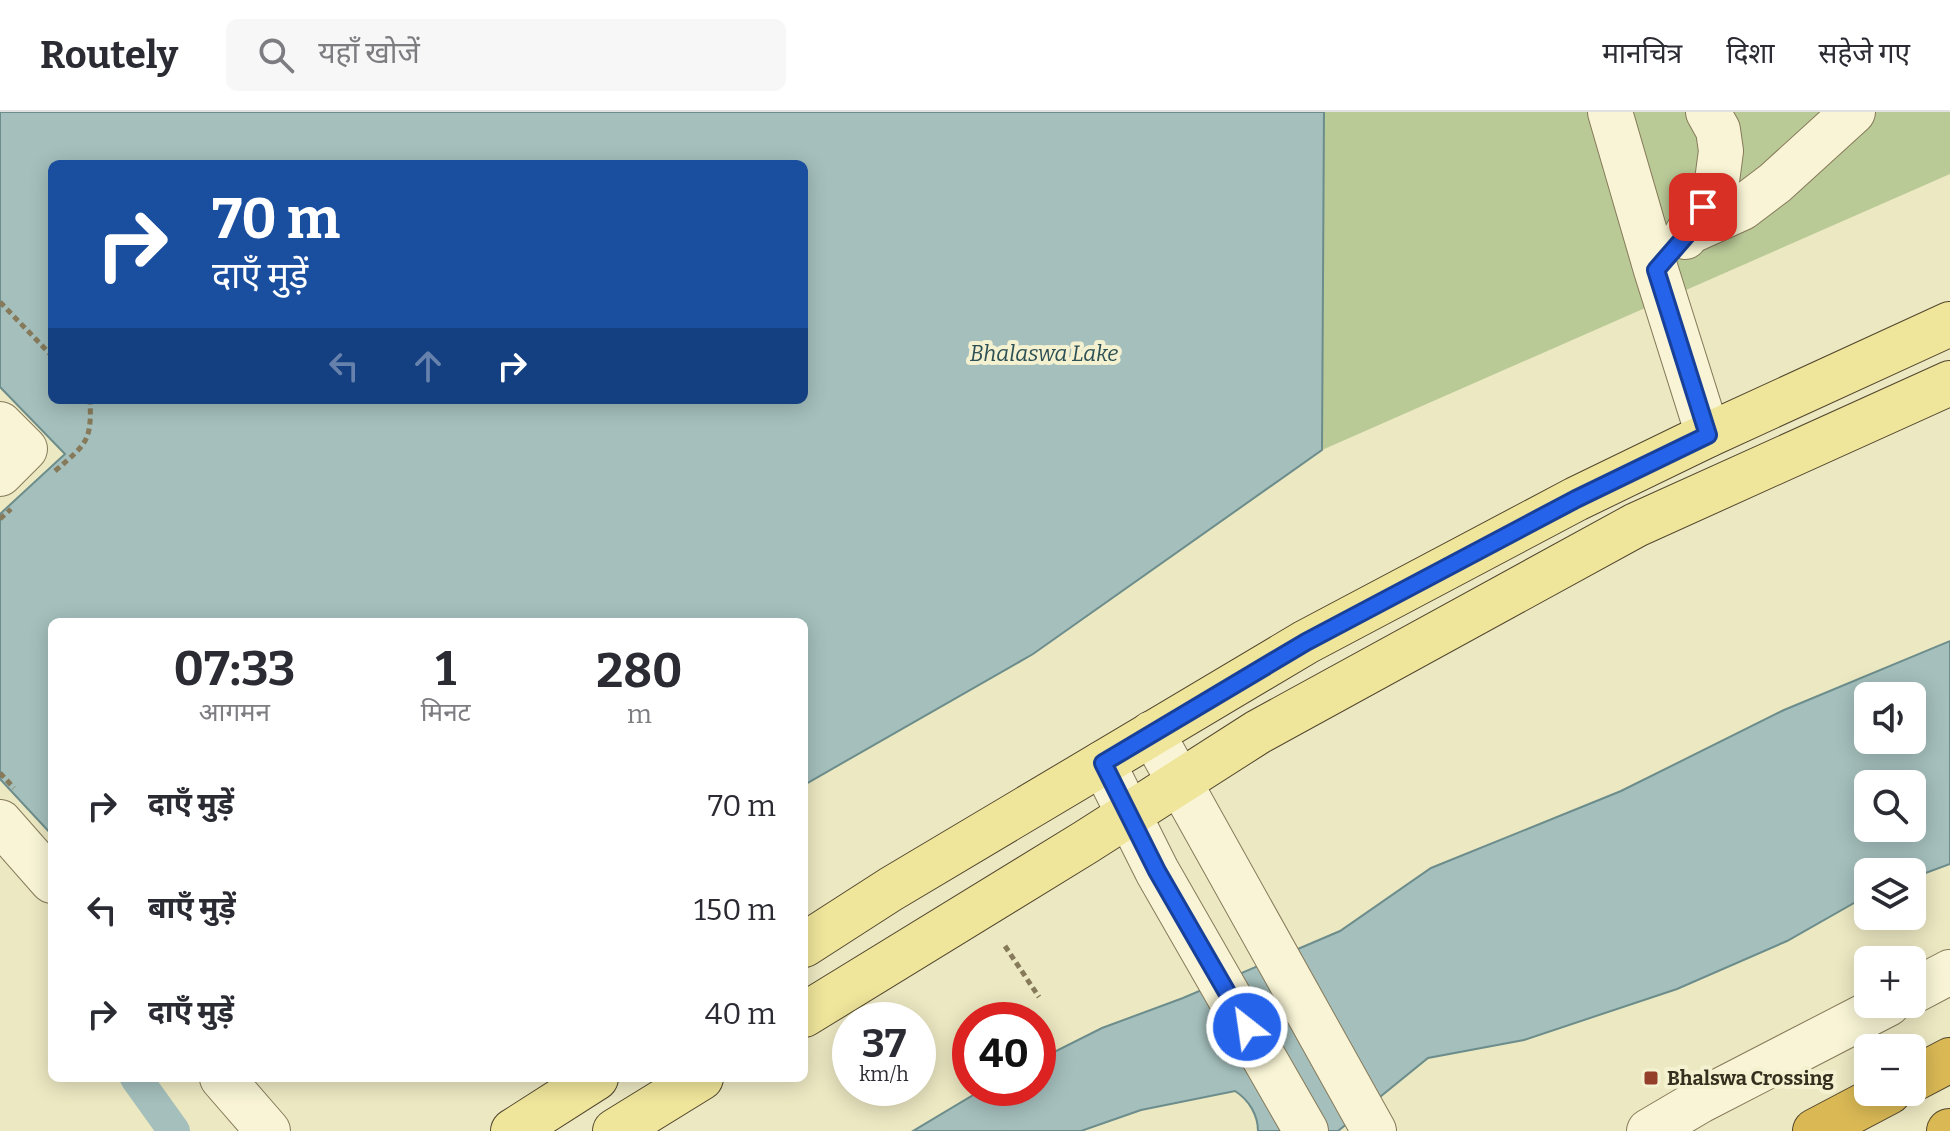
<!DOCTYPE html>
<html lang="hi">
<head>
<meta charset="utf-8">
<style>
  :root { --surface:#fff; --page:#f7f7f7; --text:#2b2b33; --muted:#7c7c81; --line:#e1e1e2 }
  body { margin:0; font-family:Bitter,"Noto Sans Devanagari",serif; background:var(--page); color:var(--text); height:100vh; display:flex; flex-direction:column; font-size:30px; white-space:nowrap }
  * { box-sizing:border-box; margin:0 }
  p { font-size:26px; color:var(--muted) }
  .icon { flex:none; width:44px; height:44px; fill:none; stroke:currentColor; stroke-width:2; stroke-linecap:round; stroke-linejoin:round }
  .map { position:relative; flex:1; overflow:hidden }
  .panel { position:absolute; left:48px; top:506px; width:760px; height:464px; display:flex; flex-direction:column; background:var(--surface); border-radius:12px; box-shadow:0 4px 20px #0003 }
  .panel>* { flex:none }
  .top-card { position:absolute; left:48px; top:48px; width:760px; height:244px; border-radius:12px; box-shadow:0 4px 20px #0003; background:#1a4fa0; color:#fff; overflow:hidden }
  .tools { position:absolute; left:1854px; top:570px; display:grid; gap:16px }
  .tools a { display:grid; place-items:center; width:72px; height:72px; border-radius:12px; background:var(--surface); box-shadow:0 4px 20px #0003; font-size:40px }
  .speed { position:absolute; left:832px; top:890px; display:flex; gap:16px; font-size:40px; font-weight:700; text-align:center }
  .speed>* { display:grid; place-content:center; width:104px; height:104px; border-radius:50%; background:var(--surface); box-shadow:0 4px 20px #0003; line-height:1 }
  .speed small { font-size:20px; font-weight:400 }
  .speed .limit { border:12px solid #d22; background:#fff; color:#111 }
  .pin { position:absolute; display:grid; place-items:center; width:68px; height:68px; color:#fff; margin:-34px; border-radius:16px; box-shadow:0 4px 12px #0006 }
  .me { position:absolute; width:88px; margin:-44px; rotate:330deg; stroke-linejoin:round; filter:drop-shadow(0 0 6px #0008) }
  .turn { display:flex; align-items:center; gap:28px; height:168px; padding:0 32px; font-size:36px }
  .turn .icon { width:104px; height:104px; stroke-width:2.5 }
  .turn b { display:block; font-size:56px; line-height:68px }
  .lanes { display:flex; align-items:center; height:76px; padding:0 32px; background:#0003; justify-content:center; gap:40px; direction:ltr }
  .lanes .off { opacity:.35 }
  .eta { display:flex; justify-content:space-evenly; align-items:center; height:136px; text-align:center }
  .eta b { font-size:48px; font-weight:700; line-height:56px }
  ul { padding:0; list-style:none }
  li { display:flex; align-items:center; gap:24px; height:104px; padding:0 32px }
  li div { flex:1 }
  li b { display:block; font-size:30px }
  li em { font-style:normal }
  header { display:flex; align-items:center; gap:48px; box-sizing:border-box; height:112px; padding:0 40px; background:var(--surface); border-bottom:2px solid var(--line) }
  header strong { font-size:38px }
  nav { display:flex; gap:44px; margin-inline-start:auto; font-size:28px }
  .search { width:560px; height:72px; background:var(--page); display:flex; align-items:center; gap:20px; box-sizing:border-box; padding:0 28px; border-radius:12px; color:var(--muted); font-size:30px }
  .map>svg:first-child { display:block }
</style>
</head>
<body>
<header>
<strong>Routely</strong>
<div class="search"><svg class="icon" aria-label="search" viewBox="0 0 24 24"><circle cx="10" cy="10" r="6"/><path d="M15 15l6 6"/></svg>यहाँ खोजें</div>
<nav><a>मानचित्र</a><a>दिशा</a><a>सहेजे गए</a></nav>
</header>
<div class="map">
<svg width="1950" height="1019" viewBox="0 0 1950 1019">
  <rect width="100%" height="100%" fill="#ece8c2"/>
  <polygon fill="#baca97" points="1324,0 1950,0 1950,62 1322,338"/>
  <g fill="#a4bfbc" stroke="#6c8d8b" stroke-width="2" fill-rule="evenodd">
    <path d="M0,0H1324L1322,338L1033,542L804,673V510H52V723L0,667V402L65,342L0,275ZM52,52H804V288H52Z"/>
    <path d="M1950,529V752L1912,766V760H1868V783L1787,829L1677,877L1524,928L1428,946L1338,1019H1258C1258,1003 1249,988 1235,979L1141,998L1081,1019H913L985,976H1038V948L1102,916L1183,886L1340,819L1431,756L1621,679L1784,598ZM1868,584H1912V628H1868ZM1868,672H1912V716H1868Z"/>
  </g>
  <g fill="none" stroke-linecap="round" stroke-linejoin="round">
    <polyline stroke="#a4bfbc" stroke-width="32" points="136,966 174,1019"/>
    <g stroke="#867a5a" stroke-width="46">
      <g id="minor">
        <polyline points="1610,0 1656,158 1708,323"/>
        <polyline points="1689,120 1742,96 1775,71 1853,0"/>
        <polyline points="1685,125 1717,69 1721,39 1718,18 1708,0"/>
        <polyline points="0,312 25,337 0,362"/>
        <polyline points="1152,621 1374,1019"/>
        <polyline points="1103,651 1157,759 1306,1019"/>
        <polyline points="0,710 52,769"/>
        <polyline points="1912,880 1950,860"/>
        <polyline points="222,966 268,1019"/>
        <polyline points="1649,1019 1700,989 1888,892"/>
      </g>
    </g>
    <g stroke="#53472e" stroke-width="46">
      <g id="major">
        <polyline points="804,833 891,777 1306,530 1576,387 1708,323 1950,212"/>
        <polyline points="804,903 1086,730 1258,620 1636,413 1950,271"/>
        <polyline points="513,1019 596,966"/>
        <polyline points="615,1019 701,966"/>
      </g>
    </g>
    <g stroke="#53472e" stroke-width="46">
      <g id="highway">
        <polyline points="1912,968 1950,948"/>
        <polyline points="1815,1019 1889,980"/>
        <polyline points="1949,1019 1950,1019"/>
      </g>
    </g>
    <g stroke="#867a5a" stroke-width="5" stroke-dasharray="6 4" stroke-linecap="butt">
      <polyline points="0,190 52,244"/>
      <path d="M55,359C86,332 92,330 90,288"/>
      <polyline points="0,407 11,397"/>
      <polyline points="0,661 14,676"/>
      <polyline points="1005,834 1039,885"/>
    </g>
    <use href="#minor" stroke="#f8f4d5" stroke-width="44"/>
    <use href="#major" stroke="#efe59b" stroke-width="44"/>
    <use href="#highway" stroke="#dab955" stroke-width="44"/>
  </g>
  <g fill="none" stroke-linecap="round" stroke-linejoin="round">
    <g stroke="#184099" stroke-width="20">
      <polyline id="route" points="1247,915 1157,759 1103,651 1306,530 1576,387 1708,323 1656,158 1689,120 1703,95"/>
    </g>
    <use href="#route" stroke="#2563eb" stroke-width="14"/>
  </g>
  <rect fill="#933f2c" stroke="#f4f1d1" stroke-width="3" x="1643" y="958" width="16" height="16" rx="4"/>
  <g text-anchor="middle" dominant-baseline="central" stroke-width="8" stroke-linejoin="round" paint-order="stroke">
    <g font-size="20" font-weight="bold" fill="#362e1e" stroke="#f4f1d1" text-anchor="start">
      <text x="1667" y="966">Bhalswa Crossing</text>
    </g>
    <g font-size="22" font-style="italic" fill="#2d5055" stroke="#f4f1d1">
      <text x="1044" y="241">Bhalaswa Lake</text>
    </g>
  </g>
</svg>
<div class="tools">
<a><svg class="icon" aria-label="sound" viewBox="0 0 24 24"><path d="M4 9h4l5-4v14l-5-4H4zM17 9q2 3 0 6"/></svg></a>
<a><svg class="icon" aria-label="search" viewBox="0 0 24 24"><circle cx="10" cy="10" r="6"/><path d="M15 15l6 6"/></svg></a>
<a><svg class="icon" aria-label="layers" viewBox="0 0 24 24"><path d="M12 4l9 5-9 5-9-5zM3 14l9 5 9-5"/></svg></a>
<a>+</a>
<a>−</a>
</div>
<div class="speed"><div>37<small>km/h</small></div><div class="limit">40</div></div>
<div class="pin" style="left:1703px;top:95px;background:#d93025"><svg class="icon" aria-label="arrive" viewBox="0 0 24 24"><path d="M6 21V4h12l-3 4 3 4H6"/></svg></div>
<svg class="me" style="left:1247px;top:915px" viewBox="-20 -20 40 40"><circle r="17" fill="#2563eb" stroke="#fff" stroke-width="3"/><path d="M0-11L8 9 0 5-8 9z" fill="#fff"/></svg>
<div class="top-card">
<div class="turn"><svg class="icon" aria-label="right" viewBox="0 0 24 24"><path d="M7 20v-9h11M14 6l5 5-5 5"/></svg><div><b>70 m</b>दाएँ मुड़ें</div></div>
<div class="lanes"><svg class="icon off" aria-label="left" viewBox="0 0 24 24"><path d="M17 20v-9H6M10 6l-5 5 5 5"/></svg><svg class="icon off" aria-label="ahead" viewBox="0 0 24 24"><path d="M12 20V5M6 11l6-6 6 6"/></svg><svg class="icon" aria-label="right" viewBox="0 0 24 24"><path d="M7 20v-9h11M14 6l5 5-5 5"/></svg></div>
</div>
<section class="panel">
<div class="eta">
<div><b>07:33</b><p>आगमन</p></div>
<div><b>1</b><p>मिनट</p></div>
<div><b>280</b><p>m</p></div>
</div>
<ul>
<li><svg class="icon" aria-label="right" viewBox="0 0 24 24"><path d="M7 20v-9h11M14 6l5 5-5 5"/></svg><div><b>दाएँ मुड़ें</b></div><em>70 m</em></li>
<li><svg class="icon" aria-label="left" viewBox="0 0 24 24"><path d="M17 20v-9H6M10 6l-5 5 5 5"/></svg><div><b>बाएँ मुड़ें</b></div><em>150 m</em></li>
<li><svg class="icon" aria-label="right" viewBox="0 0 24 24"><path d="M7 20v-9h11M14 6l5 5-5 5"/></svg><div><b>दाएँ मुड़ें</b></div><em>40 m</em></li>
</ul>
</section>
</div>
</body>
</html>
